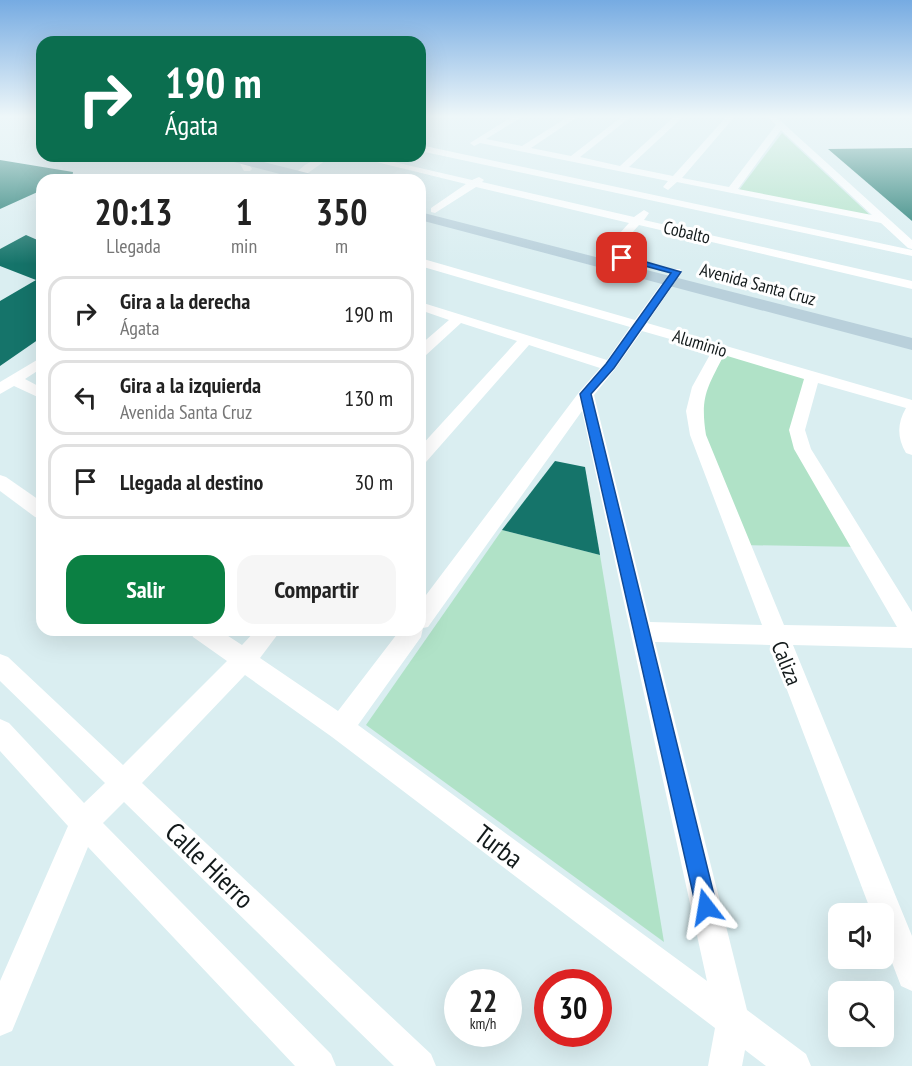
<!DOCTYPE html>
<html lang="es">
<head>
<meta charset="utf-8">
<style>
  :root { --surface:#fff; --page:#f6f6f6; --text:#222; --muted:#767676; --line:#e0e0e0; --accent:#0b8043 }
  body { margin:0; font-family:"PT Sans Narrow",sans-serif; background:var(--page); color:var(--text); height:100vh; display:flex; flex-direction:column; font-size:22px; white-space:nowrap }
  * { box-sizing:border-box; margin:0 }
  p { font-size:20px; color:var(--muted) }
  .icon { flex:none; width:33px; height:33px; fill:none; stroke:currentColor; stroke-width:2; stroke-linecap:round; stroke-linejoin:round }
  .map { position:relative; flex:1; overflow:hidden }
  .panel { position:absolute; left:36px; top:174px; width:390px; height:462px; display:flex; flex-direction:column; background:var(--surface); border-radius:18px; box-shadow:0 6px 24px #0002 }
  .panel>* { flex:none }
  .top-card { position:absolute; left:36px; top:36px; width:390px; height:126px; border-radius:18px; box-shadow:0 6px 24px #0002; background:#0b6e4f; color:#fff; overflow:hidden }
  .tools { position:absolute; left:828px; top:903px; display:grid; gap:12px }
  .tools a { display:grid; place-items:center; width:66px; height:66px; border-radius:12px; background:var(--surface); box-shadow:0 6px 24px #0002; font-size:30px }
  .speed { position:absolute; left:444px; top:969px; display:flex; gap:12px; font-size:30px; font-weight:700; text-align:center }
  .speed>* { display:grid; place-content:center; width:78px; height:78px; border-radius:50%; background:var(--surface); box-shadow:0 6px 24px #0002; line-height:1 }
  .speed small { font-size:15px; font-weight:400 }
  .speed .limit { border:9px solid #d22; background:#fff; color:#111 }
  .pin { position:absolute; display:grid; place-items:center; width:51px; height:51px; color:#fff; margin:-26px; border-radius:12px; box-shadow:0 3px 9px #0006 }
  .me { position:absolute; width:66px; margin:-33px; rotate:346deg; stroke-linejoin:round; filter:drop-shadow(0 0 4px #0008) }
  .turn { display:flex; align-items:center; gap:21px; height:126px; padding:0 30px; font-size:27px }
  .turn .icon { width:78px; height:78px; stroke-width:2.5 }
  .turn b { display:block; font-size:42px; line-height:51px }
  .eta { display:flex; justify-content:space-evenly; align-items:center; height:102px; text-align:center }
  .eta b { font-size:36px; font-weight:600; line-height:42px }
  .primary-button { display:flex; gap:12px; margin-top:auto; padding:12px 30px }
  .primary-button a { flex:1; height:69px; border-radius:18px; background:var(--accent); color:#fff; font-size:24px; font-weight:600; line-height:69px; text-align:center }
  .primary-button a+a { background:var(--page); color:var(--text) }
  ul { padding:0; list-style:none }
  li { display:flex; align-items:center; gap:18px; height:75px; margin:0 12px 9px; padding:0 18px; border:3px solid var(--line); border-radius:18px }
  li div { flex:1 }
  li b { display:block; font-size:22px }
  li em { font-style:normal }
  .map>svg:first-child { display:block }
</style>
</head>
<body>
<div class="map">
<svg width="912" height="1066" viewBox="0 0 912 1066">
  <rect width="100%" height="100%" fill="#daeef1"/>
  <g fill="#b0e2c7">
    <polygon points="782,133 871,216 739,190"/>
    <polygon points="720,349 812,377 797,430 861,547 741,545 698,435 700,387"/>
    <polygon points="502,530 600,555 664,942 366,725"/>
  </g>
  <g fill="#15746a">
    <polygon points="912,148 912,221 828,149"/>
    <polygon points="0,160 73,172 72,180 42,180 42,190 0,209"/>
    <polygon points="26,235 42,242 42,337 0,366 0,301 36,280 0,266 0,249"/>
    <polygon points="555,461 585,467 600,555 502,530"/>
  </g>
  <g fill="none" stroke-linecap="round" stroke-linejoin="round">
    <g fill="#fff" fill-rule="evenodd">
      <polygon points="420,115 433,115 420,120"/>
      <path d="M515,115H525L486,139L522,146L571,115H580L531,148L571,156L624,115H633L580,157L620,166L676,115H685L629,167L673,176L728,115H736L682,178L729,187L776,125L765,115H774L912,240V249L908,248L881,223L677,182L668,190L663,187L668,181L480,143L474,146L470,143ZM781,130L872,215L738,189Z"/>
      <polygon points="420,145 912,250 912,256 420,151"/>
      <polygon points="236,156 244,156 252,169 250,171 244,171"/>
      <polygon points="321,156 332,156 298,180 287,180 305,165"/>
      <polygon points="352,156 368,156 472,180 479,177 484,180 482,182 634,217 644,210 649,213 644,220 912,281 912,289 639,225 611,256 607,257 601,254 629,223 476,187 435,213 431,212 431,208 466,184"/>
      <path d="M420,258L635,320L672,269H680L682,272L647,323L912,400V455L906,453C897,438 897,423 906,408L818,383L805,430L811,449L912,612V648L793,645L912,936V991L901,986L884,942V914H872L770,645L655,642L747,1010L806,1054L811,1066H766L745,1050L742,1066H708L715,1028L332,737L245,675L142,783L431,1054L436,1066H394L124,802L103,823L331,1054L336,1066H295L88,847L12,1031L0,1036V981L68,826L0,751V719L9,723L84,803L105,783L0,681V654L8,657L123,765L227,661L193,637L190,630H219L242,645L256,630H281L260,658L338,711L400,630H420V603L580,391L600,368L529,345L426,462L420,464V447L517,341L461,323L425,356L420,357V345L449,320L420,310V302L607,360L630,327L420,266ZM642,331L712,351L692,387L686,411L690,435L762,625L650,622L594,395L615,369ZM724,355L804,379L789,430L794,449L897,627L784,625L706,435C700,397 707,388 724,355ZM582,411L707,981L358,725L421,637L423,628L428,627Z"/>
      <polygon points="42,357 42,368 25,379 42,388 42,399 14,386 0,394 0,382"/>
      <polygon points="0,475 6,477 42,502 42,519 35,517 0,491"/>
    </g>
    <g fill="#b9d0db" fill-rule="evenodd">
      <polygon points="220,156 240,156 323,177 325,180 303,180 222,159"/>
      <polygon points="420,212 912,338 912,350 420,220"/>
    </g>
  </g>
  <linearGradient id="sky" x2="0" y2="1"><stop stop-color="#76abe2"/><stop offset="0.44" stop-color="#eef7f9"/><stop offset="1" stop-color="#eef7f9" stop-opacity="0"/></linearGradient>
  <rect width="912" height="264" fill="url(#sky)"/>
  <polygon fill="#1a73e8" stroke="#114b97" stroke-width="1.5" points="622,255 681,272 614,368 591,394 717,907 714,915 706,918 699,915 696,907 580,394 606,364 671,273 619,259 618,258"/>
  <g text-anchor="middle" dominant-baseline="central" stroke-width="6" stroke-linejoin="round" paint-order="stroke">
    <g font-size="18" fill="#131a1b" stroke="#fff">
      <text transform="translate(687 232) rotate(13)">Cobalto</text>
      <text transform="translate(758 284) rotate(15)">Avenida Santa Cruz</text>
      <text transform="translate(700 343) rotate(17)">Aluminio</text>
    </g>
    <g font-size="22" fill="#131a1b" stroke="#fff">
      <text transform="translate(787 663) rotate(68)">Caliza</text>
    </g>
    <g font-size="27" fill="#131a1b" stroke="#fff">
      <text transform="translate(499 846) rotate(37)">Turba</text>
      <text transform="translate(210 865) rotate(44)">Calle Hierro</text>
    </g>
  </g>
</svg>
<div class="tools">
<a><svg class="icon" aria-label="sound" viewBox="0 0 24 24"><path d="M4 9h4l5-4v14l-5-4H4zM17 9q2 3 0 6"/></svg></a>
<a><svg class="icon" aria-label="search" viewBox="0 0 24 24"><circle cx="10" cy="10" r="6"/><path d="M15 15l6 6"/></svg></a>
</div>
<div class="speed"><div>22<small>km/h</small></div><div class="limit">30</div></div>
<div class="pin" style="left:622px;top:258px;background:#d93025"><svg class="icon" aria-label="arrive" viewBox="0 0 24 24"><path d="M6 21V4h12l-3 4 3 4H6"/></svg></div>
<svg class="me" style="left:706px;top:907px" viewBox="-20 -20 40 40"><path d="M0-17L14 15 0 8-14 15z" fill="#1a73e8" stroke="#fff" stroke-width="4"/></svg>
<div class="top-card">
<div class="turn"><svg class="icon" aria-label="right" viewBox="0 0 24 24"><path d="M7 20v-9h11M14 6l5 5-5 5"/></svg><div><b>190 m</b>Ágata</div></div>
</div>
<section class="panel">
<div class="eta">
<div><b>20:13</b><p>Llegada</p></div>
<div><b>1</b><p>min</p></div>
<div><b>350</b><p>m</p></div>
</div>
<ul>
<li><svg class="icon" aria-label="right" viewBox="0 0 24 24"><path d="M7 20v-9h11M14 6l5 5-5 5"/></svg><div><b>Gira a la derecha</b><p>Ágata</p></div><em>190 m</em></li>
<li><svg class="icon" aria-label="left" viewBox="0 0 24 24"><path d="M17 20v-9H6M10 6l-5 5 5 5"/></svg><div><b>Gira a la izquierda</b><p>Avenida Santa Cruz</p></div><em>130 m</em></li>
<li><svg class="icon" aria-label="arrive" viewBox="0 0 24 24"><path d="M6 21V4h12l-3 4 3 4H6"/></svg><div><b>Llegada al destino</b></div><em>30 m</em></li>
</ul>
<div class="primary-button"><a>Salir</a><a>Compartir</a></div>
</section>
</div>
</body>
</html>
